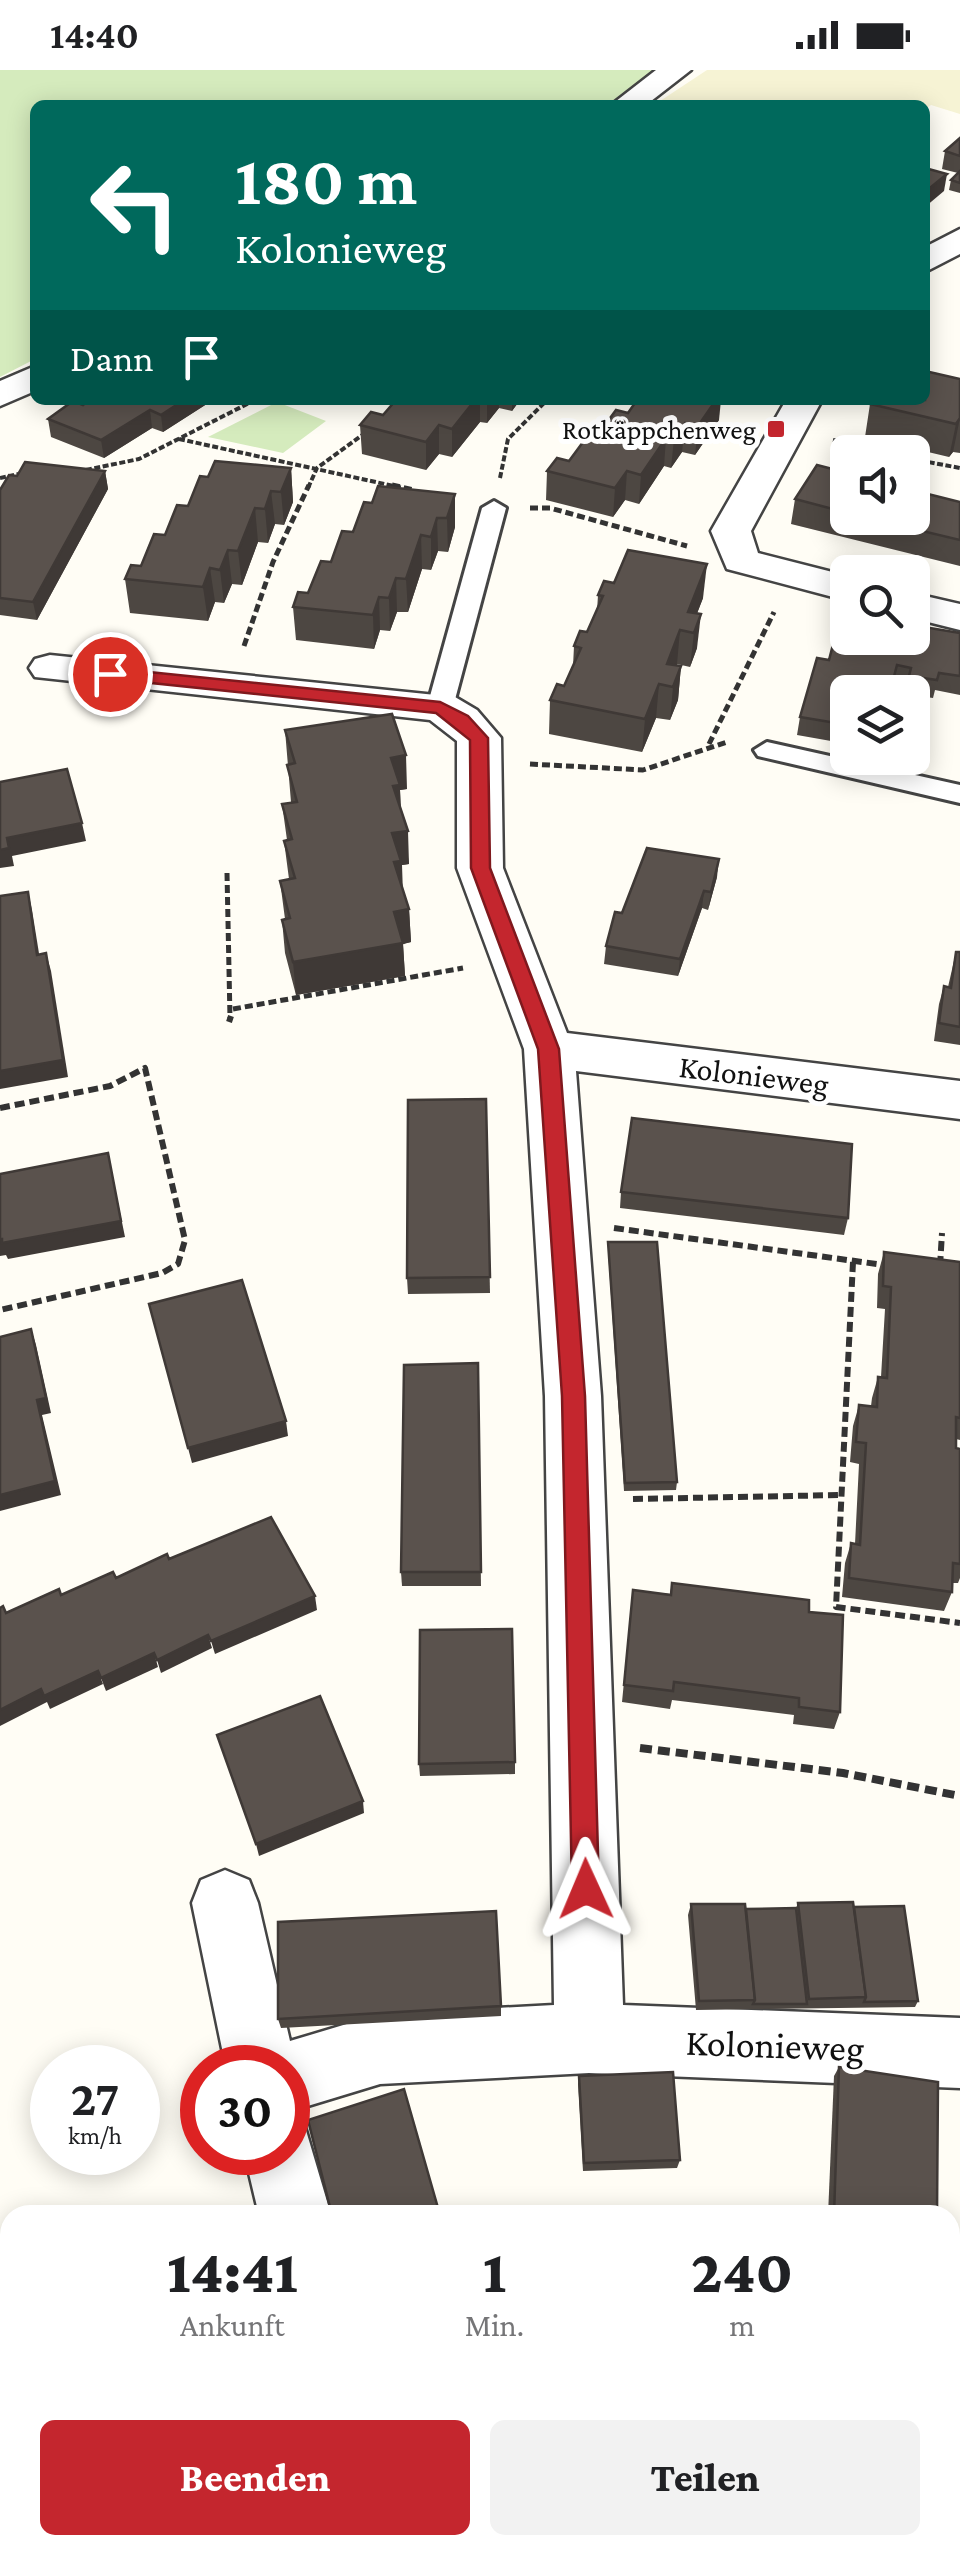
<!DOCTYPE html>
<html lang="de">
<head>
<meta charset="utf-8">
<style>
  :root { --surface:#fff; --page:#f2f2f2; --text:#202124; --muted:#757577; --accent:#c4262e }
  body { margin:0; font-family:"Crimson Pro",serif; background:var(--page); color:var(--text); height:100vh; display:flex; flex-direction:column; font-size:38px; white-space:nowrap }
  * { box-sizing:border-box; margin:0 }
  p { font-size:32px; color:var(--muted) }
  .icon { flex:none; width:55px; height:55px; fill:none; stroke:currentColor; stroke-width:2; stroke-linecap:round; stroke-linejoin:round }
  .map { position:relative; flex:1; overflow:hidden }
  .side { position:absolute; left:0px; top:2135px; width:960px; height:350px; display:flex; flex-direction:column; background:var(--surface); border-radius:30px 30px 0 0; box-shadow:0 5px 25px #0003 }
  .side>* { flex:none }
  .top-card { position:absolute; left:30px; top:30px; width:900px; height:305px; border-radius:15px; box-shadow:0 5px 25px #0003; background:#00695c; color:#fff; overflow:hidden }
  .tools { position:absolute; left:830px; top:365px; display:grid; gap:20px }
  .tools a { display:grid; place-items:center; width:100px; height:100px; border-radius:15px; background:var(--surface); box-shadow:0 5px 25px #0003; font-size:50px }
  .speed { position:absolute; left:30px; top:1975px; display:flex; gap:20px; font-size:50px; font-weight:700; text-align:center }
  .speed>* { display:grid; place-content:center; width:130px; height:130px; border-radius:50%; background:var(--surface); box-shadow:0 5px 25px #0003; line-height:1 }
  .speed small { font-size:25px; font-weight:400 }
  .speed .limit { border:15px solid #d22; background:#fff; color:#111 }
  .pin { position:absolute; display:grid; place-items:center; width:85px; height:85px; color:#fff; margin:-42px; border:5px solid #fff; border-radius:50%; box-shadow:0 2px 10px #0007 }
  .me { position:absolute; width:110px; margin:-55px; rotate:359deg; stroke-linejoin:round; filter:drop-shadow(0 0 8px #0008) }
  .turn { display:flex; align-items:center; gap:35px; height:210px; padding:0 40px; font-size:45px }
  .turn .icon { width:130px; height:130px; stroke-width:2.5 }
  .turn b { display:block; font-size:70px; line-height:85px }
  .then { display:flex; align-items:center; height:95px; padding:0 40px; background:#0003; gap:20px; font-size:38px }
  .eta { display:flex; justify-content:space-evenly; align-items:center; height:170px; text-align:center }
  .eta b { font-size:60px; font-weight:800; line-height:70px }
  .primary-button { display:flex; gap:20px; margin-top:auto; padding:20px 40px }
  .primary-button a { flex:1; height:115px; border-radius:15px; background:var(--accent); color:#fff; font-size:40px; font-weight:800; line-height:115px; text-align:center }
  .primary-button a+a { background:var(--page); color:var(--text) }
  .status { display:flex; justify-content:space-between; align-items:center; height:70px; padding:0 50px; background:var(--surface); direction:ltr }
  .status svg { height:28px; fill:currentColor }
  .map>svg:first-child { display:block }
</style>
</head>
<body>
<div class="status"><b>14:40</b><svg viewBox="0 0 49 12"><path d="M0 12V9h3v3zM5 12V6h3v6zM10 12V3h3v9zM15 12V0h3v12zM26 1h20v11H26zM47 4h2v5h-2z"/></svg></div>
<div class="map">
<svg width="960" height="2485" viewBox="0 0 960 2485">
  <rect width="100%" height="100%" fill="#fffdf5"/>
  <polygon fill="#f6f3d4" points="707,0 960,0 960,44 931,35 925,39 925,35 654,35"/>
  <g fill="#d5ebbd">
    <polygon points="0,0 655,0 607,35 35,35 35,289 0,307"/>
    <polygon points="277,332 326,351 283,383 208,367"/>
  </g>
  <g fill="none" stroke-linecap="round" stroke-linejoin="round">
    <g stroke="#444" stroke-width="6">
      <g id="service">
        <polygon points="494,431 506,438 453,637 449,643 431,643 427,637 482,438"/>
        <polygon points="767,672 960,715 960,733 758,686 754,680"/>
      </g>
    </g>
    <g stroke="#444" stroke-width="5">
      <g id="minor">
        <polygon points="656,0 691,0 646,35 611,35"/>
        <polygon points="960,159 960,184 925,202 925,177"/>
        <polygon points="35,296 35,321 0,336 0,311"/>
        <polygon points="786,330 822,330 751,461 758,483 848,506 848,531 727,499 711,461"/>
        <polygon points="912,523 960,534 960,560 912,548"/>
        <polygon points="50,585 455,627 477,640 501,668 503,798 567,963 960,1011 960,1049 576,1001 601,1326 623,1935 960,1948 960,2018 589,2003 380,2014 288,2042 288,1998 226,1998 192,1833 201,1810 225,1800 249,1810 258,1833 290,1971 380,1944 554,1935 545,1326 524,979 457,798 457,671 430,650 35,607 29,598 35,589"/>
        <polygon points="288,2049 305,2057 331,2145 259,2145 244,2082 288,2082"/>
        <polygon points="0,2310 10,2315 10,2426 0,2422"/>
        <polygon points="10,2445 10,2475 73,2475 75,2485 0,2485 0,2459"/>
        <polygon points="332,2475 412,2475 414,2485 334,2485"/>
      </g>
    </g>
    <g stroke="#333" stroke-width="4" stroke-dasharray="6 2.5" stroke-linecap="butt">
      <polyline points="179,369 403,418"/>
      <polyline points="833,370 886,382"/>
      <polyline points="912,389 960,398"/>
      <polyline points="86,400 139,389 255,330"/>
      <polyline points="0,408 24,403"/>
      <polyline points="500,408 508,369 547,330"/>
      <polyline points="308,418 317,398 365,363"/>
    </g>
    <g stroke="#333" stroke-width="5" stroke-dasharray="8 4" stroke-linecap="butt">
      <polyline points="392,415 414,420"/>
      <polyline points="530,438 550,438 687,476"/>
      <polyline points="244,576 273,492 309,415"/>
      <polyline points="709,674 774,542"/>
      <polyline points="530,694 643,700 727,672"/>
      <polyline points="227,803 230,948"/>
      <polyline points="233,939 463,898"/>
    </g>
    <g stroke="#333" stroke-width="6" stroke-dasharray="10 5" stroke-linecap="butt">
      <polyline points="229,952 231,946"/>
      <polyline points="0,1038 110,1016 145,998 185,1170 178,1194 162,1203 0,1240"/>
      <polyline points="614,1158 884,1195"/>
      <polyline points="853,1192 836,1537 960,1553"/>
      <polyline points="940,1196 942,1163"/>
      <polyline points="633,1429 842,1425"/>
    </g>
    <polyline stroke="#333" stroke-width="8" stroke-dasharray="12 6" stroke-linecap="butt" points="640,1678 843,1703 960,1726"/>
    <use href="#service" fill="#fff" fill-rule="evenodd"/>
    <use href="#minor" fill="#fff" fill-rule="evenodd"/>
  </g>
  <g fill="#4d4742">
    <polygon points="960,68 960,123 949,120 951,110 958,103 942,99 945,81"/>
    <polygon points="960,309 960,383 953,382 949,387 865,367 870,334"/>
    <polygon points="213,330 163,362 152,358 104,388 51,367 48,349 83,335"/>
    <polygon points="396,330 520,330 512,341 499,338 487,353 480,352 452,387 439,384 426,400 362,384 360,355 383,345"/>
    <polygon points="628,343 719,350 695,385 682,382 671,398 664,396 639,434 625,430 613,447 546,430 547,401 569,391 597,366"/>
    <polygon points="291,398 293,432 284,455 275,454 268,473 258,472 242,515 232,514 224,533 215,532 208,551 130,543 125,509 141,496 188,436"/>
    <polygon points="105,401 108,419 37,550 0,545 0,420 17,406"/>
    <polygon points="848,403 848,448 912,448 960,432 960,496 791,454 795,429"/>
    <polygon points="455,424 455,457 448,482 438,481 431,500 422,499 408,542 397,542 390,561 380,560 374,579 296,570 293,537 308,523 372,433"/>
    <polygon points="598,525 703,528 697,543 697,578 690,597 677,594 676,596 681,596 678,630 670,650 656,648 642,682 549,664 550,630 564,616 573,596 574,576 587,562 597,541"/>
    <polygon points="960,563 960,625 935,620 933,628 912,625 912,622 906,622 907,616 893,613 848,622 848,674 797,665 800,647 829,590 848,565"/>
    <polygon points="285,660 407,719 400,720 401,740 409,794 402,795 402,818 409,839 411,872 403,874 405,906 296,925 285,883 282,850 285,849 280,811 289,809 284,771 287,770 282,734 291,732"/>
    <polygon points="717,807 708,840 702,838 678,906 604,894 606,876 622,843"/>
    <polygon points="956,882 960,882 960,975 934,971 939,934 944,916 948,917"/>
    <polygon points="486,1029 490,1223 408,1224 407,1208"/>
    <polygon points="621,1122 848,1148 844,1165 620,1138"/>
    <polygon points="608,1172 677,1412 676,1420 624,1421 608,1181"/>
    <polygon points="884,1182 960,1192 960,1370 956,1369 956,1378 960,1379 960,1508 958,1513 952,1513 952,1522 944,1541 842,1527 845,1493 851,1473 855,1474 859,1394 850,1392 853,1356 859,1335 871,1336 872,1328 878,1307 881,1307 885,1239 877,1238 878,1204"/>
    <polygon points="478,1293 481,1516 402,1516 401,1502"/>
    <polygon points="672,1513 809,1542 840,1642 834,1659 793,1654 794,1645 672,1630 670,1639 622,1632 633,1520 670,1524"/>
    <polygon points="515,1692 515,1704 420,1706 419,1694"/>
    <polygon points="798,1833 854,1837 918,1931 915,1937 696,1940 688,1845 691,1834 746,1839 796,1838"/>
    <polygon points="501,1936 501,1946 281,1958 278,1949"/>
    <polygon points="839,1997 937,2145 828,2145 834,2006"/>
    <polygon points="579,2006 680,2090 677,2098 583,2101 578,2014"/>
    <rect x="800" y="2475" width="118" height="10"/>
  </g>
  <g fill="#3f3936">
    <polygon points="947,104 944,121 925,137 925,122"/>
    <polygon points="184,330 213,330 163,362 161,345"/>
    <polygon points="475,330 480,330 480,352 452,387 452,359"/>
    <polygon points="487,330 499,330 499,338 487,353"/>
    <polygon points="512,330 520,330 512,341"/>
    <polygon points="716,330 721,330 719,350 695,385 698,356"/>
    <polygon points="150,340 152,358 104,388 101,370"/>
    <polygon points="960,348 953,382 949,387 956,354"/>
    <polygon points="685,353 682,382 671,398 674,369"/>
    <polygon points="439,355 439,384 426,400 426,372"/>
    <polygon points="666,368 664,396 639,434 641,405"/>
    <polygon points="291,398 293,432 284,455 281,422"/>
    <polygon points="105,401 108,419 37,550 33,532"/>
    <polygon points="627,401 625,430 613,447 615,418"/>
    <polygon points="271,421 275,454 268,473 265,439"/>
    <polygon points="455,424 455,457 448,482 447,448"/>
    <polygon points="255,438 258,472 242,515 238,481"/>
    <polygon points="437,448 438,481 431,500 431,467"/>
    <polygon points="421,465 422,499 408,542 406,509"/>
    <polygon points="228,480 232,514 224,533 220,500"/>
    <polygon points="707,494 703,528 690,562 688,542"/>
    <polygon points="210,498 215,532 208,551 203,517"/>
    <polygon points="396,508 397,542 390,561 389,528"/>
    <polygon points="379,527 380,560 374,579 373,545"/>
    <polygon points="701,544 697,578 690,597 694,563"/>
    <polygon points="680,560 677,594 668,616 667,594"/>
    <polygon points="681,596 678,630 670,650 673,617"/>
    <polygon points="659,614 656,648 642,682 645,649"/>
    <polygon points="406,685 407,719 400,720 401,748 395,750 391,688"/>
    <polygon points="82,753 86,771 12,786 14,796 0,798 0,780 7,768"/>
    <polygon points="408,761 409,794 402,795 403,824 396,825 392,763"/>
    <polygon points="719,789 717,807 708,840 711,822"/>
    <polygon points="704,821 702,838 678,906 680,889"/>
    <polygon points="28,822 32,840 42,902 37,885"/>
    <polygon points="409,839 411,872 403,874 405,906 296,925 293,892 394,842"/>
    <polygon points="46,883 51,901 68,1007 0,1019 0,1001"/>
    <polygon points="108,1083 125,1167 8,1189 6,1185 0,1186 0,1169"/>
    <polygon points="31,1259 36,1275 51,1343 42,1345 61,1425 0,1441 0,1425 37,1330"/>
    <polygon points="286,1351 288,1366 192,1393 188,1378"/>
    <polygon points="315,1526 317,1540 215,1584 211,1571"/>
    <polygon points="208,1565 212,1578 161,1603 157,1590"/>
    <polygon points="154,1583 158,1597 106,1621 101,1608"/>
    <polygon points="98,1601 103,1614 50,1639 47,1632 0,1656 0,1640 41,1619"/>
    <polygon points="363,1731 364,1743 259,1786 256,1774"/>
  </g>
  <g fill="#5a524d" stroke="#3f3936" stroke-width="2.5">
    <polygon points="960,68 960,86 945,81"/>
    <polygon points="925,98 947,104 925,122"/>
    <polygon points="960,101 960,113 951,110"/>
    <polygon points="925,301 960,309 960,348 956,354 870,334 873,330 925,330"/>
    <polygon points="89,330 184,330 161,345 150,340 101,370 48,349 73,331 83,335"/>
    <polygon points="396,330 475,330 452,359 439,355 426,372 360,355 371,342 383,345"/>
    <polygon points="637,330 716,330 698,356 685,353 674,369 666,368 641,405 627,401 615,418 547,401 557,388 569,391 589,364 597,366 616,340 628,343"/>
    <polygon points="215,391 291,398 281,422 271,421 265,439 255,438 238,481 228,480 220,500 210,498 203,517 125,509 131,495 141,496 154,464 165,465 177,435 188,436 200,406 208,407"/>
    <polygon points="25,392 105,401 33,532 0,528 0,420 9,405 17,406"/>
    <polygon points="817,395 848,403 848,443 795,429"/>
    <polygon points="378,416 455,424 447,448 437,448 431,467 421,465 406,509 396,508 389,528 379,527 373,545 293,537 298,522 308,523 321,491 331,492 342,461 353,462 364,432 372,433"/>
    <polygon points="912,420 960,432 960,470 868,448 912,448"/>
    <polygon points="628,480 707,494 688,542 701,544 694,563 680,560 667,594 681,596 673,617 659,614 645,649 550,630 557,614 564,616 581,578 574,576 580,561 587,562 603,526 598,525 604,511 614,513"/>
    <polygon points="912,555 960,563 960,606 939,603 937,610 909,606 911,598 897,595 891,618 902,620 902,622 848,622 848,655 800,647 817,588 829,590 836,563 848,565 848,568 912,568"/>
    <polygon points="392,644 406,685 391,688 400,715 393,716 408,761 392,763 401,791 394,792 409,839 394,842 403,873 293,892 282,850 290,848 280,811 295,808 284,771 292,769 282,734 297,732 287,695 295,693 285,660"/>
    <polygon points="67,699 82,753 7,768 9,778 0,780 0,712"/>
    <polygon points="647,778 719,789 711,822 704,821 680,889 606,876 615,842 622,843"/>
    <polygon points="28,822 37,885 46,883 63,990 0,1001 0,826"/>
    <polygon points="956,882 960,882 960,957 939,953 944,916 951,918"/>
    <polygon points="486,1029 490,1207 407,1208 408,1030"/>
    <polygon points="632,1048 852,1074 848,1148 621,1122"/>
    <polygon points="108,1083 121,1151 2,1173 2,1169 0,1169 0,1104"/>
    <polygon points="608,1172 657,1172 677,1412 625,1413"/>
    <polygon points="884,1182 960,1192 960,1348 956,1347 956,1378 960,1379 960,1494 953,1493 952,1522 849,1508 851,1473 860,1475 866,1373 856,1372 859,1335 877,1337 878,1307 887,1308 891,1217 883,1216"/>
    <polygon points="242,1210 286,1351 188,1378 149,1234"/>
    <polygon points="31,1259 46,1328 37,1330 55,1411 0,1425 0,1267"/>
    <polygon points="478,1293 481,1502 401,1502 404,1295"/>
    <polygon points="271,1447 315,1526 211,1571 208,1565 157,1590 154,1583 101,1608 98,1601 44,1626 41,1619 0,1640 0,1538 3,1536 6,1543 59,1519 61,1525 113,1502 116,1508 167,1484 169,1489"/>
    <polygon points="672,1513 809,1530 809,1542 843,1545 840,1642 799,1637 799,1628 674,1612 673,1621 624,1615 633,1520 671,1525"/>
    <polygon points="512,1559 515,1692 419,1694 420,1560"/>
    <polygon points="320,1626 363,1731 256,1774 217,1665"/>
    <polygon points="853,1832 866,1927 809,1929 798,1833"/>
    <polygon points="691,1834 745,1834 755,1930 699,1931"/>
    <polygon points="904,1836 918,1931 864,1932 866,1927 854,1837"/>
    <polygon points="796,1838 807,1934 753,1934 755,1930 746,1839"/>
    <polygon points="496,1841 501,1936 278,1949 278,1852"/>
    <polygon points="839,1997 938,2012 937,2145 834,2145"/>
    <polygon points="673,2002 680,2090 584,2093 579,2006"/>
    <polygon points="404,2019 440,2145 332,2145 308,2050"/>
    <polygon points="410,2475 527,2475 529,2485 412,2485"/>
    <rect x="806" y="2475" width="112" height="10"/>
  </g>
  <polygon fill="#c4262e" stroke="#7f191e" stroke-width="2.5" points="110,598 440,632 468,646 488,668 490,798 559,979 585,1326 599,1819 595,1829 586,1833 576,1829 572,1819 562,1326 538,979 471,798 470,670 436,643 104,608 104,600"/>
  <rect fill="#c4262e" stroke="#fff" stroke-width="4" x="766" y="349" width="20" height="20" rx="5"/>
  <g text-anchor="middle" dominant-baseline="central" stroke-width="10" stroke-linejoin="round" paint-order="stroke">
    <g font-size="28" fill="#111" stroke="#fff" text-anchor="end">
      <text x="756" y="359">Rotkäppchenweg</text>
    </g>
    <g font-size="32" fill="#111" stroke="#fff">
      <text transform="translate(754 1005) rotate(7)">Kolonieweg</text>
    </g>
    <g font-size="38" fill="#111" stroke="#fff">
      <text transform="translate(775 1975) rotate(2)">Kolonieweg</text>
    </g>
  </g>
</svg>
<div class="tools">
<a><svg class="icon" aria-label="sound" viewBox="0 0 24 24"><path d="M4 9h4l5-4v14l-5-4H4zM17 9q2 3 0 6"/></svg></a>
<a><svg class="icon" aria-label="search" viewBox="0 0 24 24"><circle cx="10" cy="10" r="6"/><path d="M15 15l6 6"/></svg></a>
<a><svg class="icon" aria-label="layers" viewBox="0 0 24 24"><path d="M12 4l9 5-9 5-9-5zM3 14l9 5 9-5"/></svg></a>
</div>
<div class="speed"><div>27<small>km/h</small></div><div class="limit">30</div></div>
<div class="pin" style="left:110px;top:604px;background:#d93025"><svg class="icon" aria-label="arrive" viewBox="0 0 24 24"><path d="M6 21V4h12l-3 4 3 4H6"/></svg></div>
<svg class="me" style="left:586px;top:1819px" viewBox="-20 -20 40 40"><path d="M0-17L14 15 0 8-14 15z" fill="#c4262e" stroke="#fff" stroke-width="4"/></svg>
<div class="top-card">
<div class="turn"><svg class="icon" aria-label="left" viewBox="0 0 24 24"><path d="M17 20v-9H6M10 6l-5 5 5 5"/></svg><div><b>180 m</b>Kolonieweg</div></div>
<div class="then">Dann<svg class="icon" aria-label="arrive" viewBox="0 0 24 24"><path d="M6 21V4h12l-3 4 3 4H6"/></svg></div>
</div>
<section class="side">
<div class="eta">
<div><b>14:41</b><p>Ankunft</p></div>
<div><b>1</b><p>Min.</p></div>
<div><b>240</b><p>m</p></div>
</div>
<div class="primary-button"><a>Beenden</a><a>Teilen</a></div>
</section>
</div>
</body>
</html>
